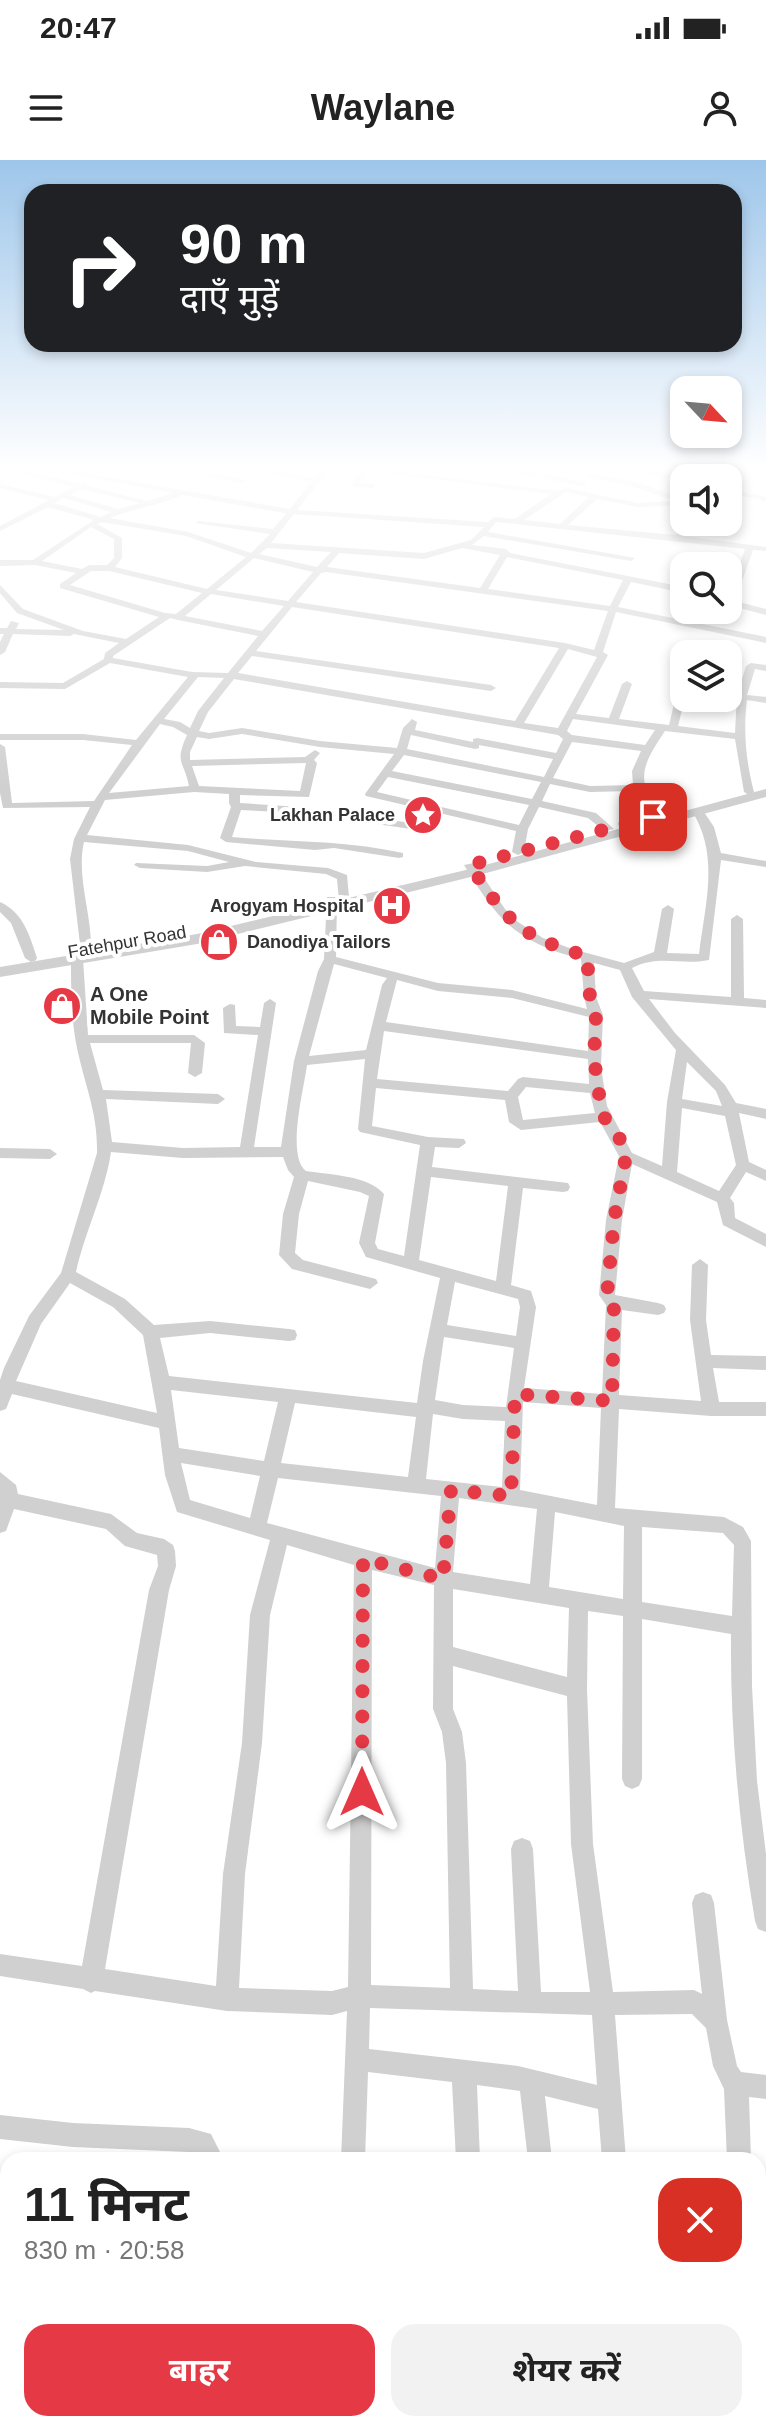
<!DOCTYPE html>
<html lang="hi">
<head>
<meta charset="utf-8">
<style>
  :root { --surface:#fff; --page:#f2f2f2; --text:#222; --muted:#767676; --accent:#e63946 }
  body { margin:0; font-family:Arial,"Noto Sans Devanagari",sans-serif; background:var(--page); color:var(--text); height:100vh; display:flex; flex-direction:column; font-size:30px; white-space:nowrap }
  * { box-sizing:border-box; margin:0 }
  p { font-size:26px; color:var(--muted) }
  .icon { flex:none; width:44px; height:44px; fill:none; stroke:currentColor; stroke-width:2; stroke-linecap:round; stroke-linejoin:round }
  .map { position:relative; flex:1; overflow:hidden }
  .details { position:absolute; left:0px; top:1992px; width:766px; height:280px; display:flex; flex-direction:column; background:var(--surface); border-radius:24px 24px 0 0; box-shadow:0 4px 12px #0003 }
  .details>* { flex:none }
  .guide { position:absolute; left:24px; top:24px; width:718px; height:168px; border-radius:24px; box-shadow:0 4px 12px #0003; background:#202124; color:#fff; overflow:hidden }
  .needle { width:52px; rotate:116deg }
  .controls { position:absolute; left:670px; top:216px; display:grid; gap:16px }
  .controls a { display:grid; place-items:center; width:72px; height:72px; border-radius:16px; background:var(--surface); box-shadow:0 4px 12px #0003; font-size:40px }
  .pin { position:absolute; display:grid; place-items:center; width:68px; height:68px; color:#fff; margin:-34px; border-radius:16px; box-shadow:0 4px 12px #0006 }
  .me { position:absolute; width:88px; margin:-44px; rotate:0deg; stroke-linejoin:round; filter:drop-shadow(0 0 6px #0008) }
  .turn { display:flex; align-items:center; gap:28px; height:168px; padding:0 24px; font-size:36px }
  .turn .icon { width:104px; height:104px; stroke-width:2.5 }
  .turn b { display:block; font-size:56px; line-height:68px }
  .round { display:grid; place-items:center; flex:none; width:84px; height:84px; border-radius:24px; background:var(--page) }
  .head { display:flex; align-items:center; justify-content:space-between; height:136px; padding:0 24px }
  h1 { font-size:48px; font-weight:700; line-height:60px }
  .action { display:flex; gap:16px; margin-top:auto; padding:16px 24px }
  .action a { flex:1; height:92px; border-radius:24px; background:var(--accent); color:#fff; font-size:32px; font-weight:700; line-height:92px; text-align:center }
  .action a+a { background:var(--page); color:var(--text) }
  .status { display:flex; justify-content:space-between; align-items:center; height:56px; padding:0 40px; background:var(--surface); direction:ltr }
  .status svg { height:22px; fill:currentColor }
  header { display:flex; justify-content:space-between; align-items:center; height:104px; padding:0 24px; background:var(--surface); font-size:36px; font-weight:700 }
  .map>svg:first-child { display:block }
</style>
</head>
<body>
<div class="status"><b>20:47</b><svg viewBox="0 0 49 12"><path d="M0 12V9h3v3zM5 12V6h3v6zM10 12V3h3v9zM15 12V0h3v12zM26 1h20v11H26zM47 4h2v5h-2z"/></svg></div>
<header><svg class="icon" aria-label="menu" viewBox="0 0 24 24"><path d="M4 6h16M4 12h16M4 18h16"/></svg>Waylane<svg class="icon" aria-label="person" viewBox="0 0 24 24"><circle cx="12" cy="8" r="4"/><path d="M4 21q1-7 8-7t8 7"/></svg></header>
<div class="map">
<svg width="766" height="2272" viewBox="0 0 766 2272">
  <rect width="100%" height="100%" fill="#fff"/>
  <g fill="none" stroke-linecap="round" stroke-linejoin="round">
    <g fill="#d0d0d0" fill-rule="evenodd">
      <path d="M12,311H27L80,324L85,322L88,326L147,341L173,333L55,311H73L290,349L311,322L264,311H280L314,318L320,311H328L297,350L488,362L494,357L515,359L551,334L368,311H393L558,331L566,328L638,343L675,341L631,326L586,317L589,313L636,322L679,337L678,341H684V345L638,347L597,339L568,365L676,375L684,361L691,362L684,376L766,387V391L753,390L735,441L766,449V455L728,445V437L745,389L496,362L488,372L635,398L631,401L484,376L472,385L506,389L510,393L684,427V433L631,422L618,447L766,477V483L616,452L603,492L608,495L576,554L609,558L622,524L627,521L632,524L619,559L669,565L679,523L684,520L685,538L678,566L735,573L737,535L746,506L751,503L766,505V511L755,509L747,535L766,537V543L747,540C743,571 746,602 754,632L749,635L744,632L735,579L665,571C641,607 636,618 659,657L657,659H649L634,631L590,632L550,624L542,641L596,653L614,669L604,671L588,658L539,647L528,669L524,692L518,695L512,692L516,671L366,636L365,634L394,594L320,587L242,574L209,579L197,577L190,592V600L305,597L315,590L320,593L314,600L317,603L309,637L240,635V643L300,647L418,664L424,667L418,670L300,653L241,650L232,677C289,682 347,680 403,693V697L399,698L334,688L315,690L226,682L220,678L231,647L229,643V634L194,632L105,640L87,675L188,685L256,702L328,708L347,715L349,737L343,741L339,740L337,719L326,714L245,706L207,712L140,708L134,705L136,703L207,706L229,702L188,691L84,682C76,717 92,754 91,790L85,794L81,793L70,699L74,679L90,647L3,648L0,633V584L5,587L12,643L94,641L132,585L83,580H0V574H83L136,580L188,517L110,503L65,529L0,528V522L63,523L104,499L105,493L119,483L74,474L70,476L13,474L5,492L0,495V482L4,474H0V468H7L11,461L19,463L16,469L64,470L17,453L0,433V425L23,449L83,471L126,479L159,457L60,428V424L76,413L35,405L0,406V400H33L94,360L48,347L0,371V366L49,340L0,328V324L55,337L74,327ZM82,329L140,343L118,349L70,335ZM566,332L589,337L560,364L524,360ZM182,335L284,353L286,354L273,369L199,361L195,363L270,374L251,393L188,372L110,358C133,348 159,346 182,335ZM64,338L111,352L101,357L54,343ZM294,354L484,367L471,380L424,393L271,383ZM102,362L186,376L246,397L207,429L115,407L122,398V378L97,364ZM91,367L114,379V398L107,405H89L82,409L42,401ZM267,388L331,392L317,407L259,394ZM462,388L500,395L480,428L327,407L339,393L424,399ZM507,397L623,420L610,446L488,429ZM254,398L313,412L288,441L216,430ZM91,411H109L202,433L176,454L165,453L70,425ZM326,412L608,451L594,490L565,483L296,442L321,413ZM211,434L284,446L262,471L185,456ZM292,447L559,488L515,561L238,513L252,496L491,531L496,528L491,525L256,491ZM170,458L178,460L258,476L228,513L192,512L113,498V496ZM568,489L597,497L558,568L524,563ZM198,517L224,518L198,551L190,568L180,562L164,559ZM234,519L558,575L563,579L556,593L477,578L473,579V582L415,570L417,562L412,559L403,568L397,588L320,581L242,568L209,573L199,571L208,552ZM573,559L655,570L645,585L572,575L567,571ZM160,564L173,567L187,575C174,604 184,600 189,626L109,633ZM411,575L475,589L479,588V585L553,599L544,617L407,589ZM572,582L641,591L632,611L633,625L590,626L553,618ZM404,595L541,622L532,639L392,611ZM306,603L300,631L199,626L192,606ZM388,617L529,645L519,665L377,632Z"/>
      <polygon points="360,311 368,311 359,322 374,324 374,328 351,326"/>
      <polygon points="508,311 526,311 538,315 534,317"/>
      <polygon points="641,311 655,311 684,319 684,323"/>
      <polygon points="208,312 243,319 247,321 243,323 205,316"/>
      <polygon points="545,314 585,322 586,324 582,326 542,318"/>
      <polygon points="728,329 766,337 766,341 728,333"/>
      <path d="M694,649H702L714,667L721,693L766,701V707L721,700L709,800C681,806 660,794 632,808L644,831L731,837V759L737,755L743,759L744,838L766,840V848L649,839L675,873L725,925L736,943L766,949V959L739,953L749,1002L766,1010V1021L746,1012L730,1038L734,1043L735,1058L766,1074V1087L723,1065L717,1042L632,1004L622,1060L615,1135L658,1143L664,1145L666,1149L664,1153L658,1155L622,1150L619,1235L701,1241L690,1160L692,1105L700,1099L708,1105L706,1160L711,1195L766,1196V1210L713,1208L719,1242H766V1256H711L619,1249L615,1348L724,1357L743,1367L751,1381L752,1526L757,1621L766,1694V1772L758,1769L755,1761C739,1666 730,1570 731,1474L642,1459V1619L639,1626L632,1629L625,1626L622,1619L623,1456L588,1451L587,1529L593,1684L613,1832L694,1830L702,1834L692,1743L695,1735L703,1732L711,1735L714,1743L727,1860L737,1906L741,1912L766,1915V1939L749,1937L751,2000H727L724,1929L713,1906L706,1868L692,1854L615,1855L626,2000H602L598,1949L545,1936L552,2000H528L520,1931L477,1925L480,2000H456L452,1922L368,1912L365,2000H341L347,1851L332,1855L227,1851L95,1831L91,1833L83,1829L0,1816V1794L82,1806L149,1430L158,1406L157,1395L125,1386L106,1369L14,1349L6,1371L0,1373V1312L16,1325L18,1334L111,1354L137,1373L164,1379L173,1385L175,1391L176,1406L169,1430L105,1809L216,1826L223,1714L242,1583L250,1455L270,1380L177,1352L165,1315L159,1268L12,1234L6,1249L0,1251V1220L4,1208L29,1156L61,1113L97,993C98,953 85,926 77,888C71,859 71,829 71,799L77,795L83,799L88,875H194L205,883L202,913L195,917L188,913L191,883H90L103,930L218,934L225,939L218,944L106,939L112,982L183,988L240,987L258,875L224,873L223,848L230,844L235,845L236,866L260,867L264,843L270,839L276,843L254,987H281L294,901L318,811L324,799L327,737H335L337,740L336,797L438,823L512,830L587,849L584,837L581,799C516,782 498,761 464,705L474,703L505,749L518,762L543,778L572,789L624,803L654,792L662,749L668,745L674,749L667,793L699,794C705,744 720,696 692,651ZM594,803L620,810L632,837L676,890L667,942L662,1006L632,993L607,946L601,907L603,855L596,837ZM334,804L387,818L382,825L366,890L309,896ZM397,820L438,831L512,838L589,857L588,891L386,862ZM384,871L588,899L589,924L523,917L518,919L508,931L377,919ZM365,899L358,969L360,972L420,985L404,1096L378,1089L375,1083L384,1034C368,1015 330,1015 306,1011C286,996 304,929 307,905ZM687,902L716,931L722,946L682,939ZM526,927L590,933L595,953L523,960L518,937ZM376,928L505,940L509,962L521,970L600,962L619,996L606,1060L599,1135L606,1145L602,1234L524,1228L536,1147L531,1131L511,1125L523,1028L563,1032L568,1031L570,1027L568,1023L432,1007L435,987L459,988L466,983L464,979L428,977L372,966ZM682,948L725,956L736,1005L719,1031L677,1012ZM111,992L183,998L283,997L288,1010L294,1017L283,1054L279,1095L292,1109L370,1129L378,1123L376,1119L303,1100L295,1093L299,1054L308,1021L360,1032L369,1036L359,1083L366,1097L440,1118L423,1201L417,1243L169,1216L160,1178L210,1173L289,1181L295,1180L297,1175L295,1170L289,1169L210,1161L154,1165L125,1139L76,1112C85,1071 105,1033 111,992ZM431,1017L508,1026L496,1121L419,1100ZM455,1122L518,1139L520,1147L516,1176L447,1165ZM70,1123L113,1147L143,1175L157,1253L16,1221L41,1164ZM444,1177L514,1188L506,1247L463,1245L435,1240ZM171,1230L278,1242L264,1301L179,1288ZM523,1242L601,1248L597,1345L520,1330ZM295,1243L416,1257L408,1317L281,1303ZM433,1254L463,1259L505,1261L502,1327L426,1319ZM181,1303L260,1316L250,1358L190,1340ZM278,1318L441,1336L435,1408L267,1363ZM459,1338L537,1349L530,1424L453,1412ZM555,1352L624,1366L623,1439L549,1427ZM642,1367L723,1373L734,1385L732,1456L642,1442ZM287,1385L354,1405L348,1827L332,1831L239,1828L245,1714L262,1583L270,1455ZM372,1410L434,1425L433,1549L442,1572L446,1603L450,1828L371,1825ZM453,1429L569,1448L567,1517L453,1487ZM453,1506L567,1536L571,1684L590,1832H541L533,1689L530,1681L522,1678L514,1681L511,1689L518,1831L473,1829L466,1603L462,1572L453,1549ZM370,1848L592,1855L597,1925L518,1906L369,1889Z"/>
      <path d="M0,742C23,752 30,776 37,798L35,801L31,802L25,798L11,763L0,752Z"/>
      <polygon points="0,988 50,989 57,994 50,999 0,998"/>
      <polygon points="0,1955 73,1963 189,1968 211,1974 224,2000 198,2000 194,1994 189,1992 73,1987 0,1979"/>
      <polygon points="0,2191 8,2192 8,2218 0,2217"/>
      <polygon points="766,2238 766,2266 758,2268 749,2264 758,2264 758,2240"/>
      <polygon points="644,2264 714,2264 710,2272 641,2272"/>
    </g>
    <polygon fill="#d0d0d0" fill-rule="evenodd" points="766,629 766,637 479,715 197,784 0,817 0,807 197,774 470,709"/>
    <g stroke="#888" stroke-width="11">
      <g id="rail">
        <polyline points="758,2172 766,2170"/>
        <polyline points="259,2272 324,2264"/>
      </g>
    </g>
    <use href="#rail" stroke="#fff" stroke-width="8" stroke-dasharray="23" stroke-linecap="butt"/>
  </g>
  <linearGradient id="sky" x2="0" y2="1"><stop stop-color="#9ec6ea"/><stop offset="0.49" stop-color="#fff"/><stop offset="1" stop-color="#fff" stop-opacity="0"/></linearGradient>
  <rect width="766" height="629" fill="url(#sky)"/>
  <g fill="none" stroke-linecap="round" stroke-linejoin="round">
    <path stroke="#e63946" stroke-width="14" stroke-dasharray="0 25.2" d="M362,1632L363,1399L443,1419L451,1330L511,1336L515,1234L612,1241L614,1142L607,1135L614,1060L626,996L622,982L604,957L598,929L594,896L596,855L590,837L587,796C520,777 507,761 470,705L653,657"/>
  </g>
  <defs>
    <g id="sight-disc" transform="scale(2)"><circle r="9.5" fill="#e63946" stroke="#fff"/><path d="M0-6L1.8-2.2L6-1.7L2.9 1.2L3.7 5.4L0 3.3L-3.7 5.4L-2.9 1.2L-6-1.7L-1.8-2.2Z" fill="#fff"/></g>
    <g id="hospital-disc" transform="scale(2)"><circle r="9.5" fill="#e63946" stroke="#fff"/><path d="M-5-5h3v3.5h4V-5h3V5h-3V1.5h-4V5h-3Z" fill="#fff"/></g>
    <g id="shop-disc" transform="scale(2)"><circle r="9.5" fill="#e63946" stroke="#fff"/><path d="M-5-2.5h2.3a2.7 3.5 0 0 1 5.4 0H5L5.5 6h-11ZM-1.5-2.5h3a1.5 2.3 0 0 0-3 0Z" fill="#fff"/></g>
  </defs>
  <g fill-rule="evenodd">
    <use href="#sight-disc" x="423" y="655"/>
    <use href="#hospital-disc" x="392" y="746"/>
    <use href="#shop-disc" x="219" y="782"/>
    <use href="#shop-disc" x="62" y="846"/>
  </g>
  <g text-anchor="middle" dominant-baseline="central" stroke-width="8" stroke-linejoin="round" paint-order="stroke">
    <g font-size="18" font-weight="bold" fill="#333" stroke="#fff" text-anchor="end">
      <text x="395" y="655">Lakhan Palace</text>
      <text x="364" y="746">Arogyam Hospital</text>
      <text x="247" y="782" text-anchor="start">Danodiya Tailors</text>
    </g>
    <g font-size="18" fill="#333" stroke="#fff">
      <text transform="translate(127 782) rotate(-10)">Fatehpur Road</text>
    </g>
    <g font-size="20" font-weight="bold" fill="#333" stroke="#fff" text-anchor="start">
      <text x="90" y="834">A One<tspan x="90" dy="23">Mobile Point</tspan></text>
    </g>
  </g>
</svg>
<div class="controls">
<a><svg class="needle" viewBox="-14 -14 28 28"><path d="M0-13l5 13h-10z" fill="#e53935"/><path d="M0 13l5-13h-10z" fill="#767676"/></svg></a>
<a><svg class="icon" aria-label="sound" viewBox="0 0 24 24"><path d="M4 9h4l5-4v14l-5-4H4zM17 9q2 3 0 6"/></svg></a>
<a><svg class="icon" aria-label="search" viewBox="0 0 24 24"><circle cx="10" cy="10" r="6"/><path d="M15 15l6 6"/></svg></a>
<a><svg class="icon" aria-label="layers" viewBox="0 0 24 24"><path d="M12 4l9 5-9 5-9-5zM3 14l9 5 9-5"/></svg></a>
</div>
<div class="pin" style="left:653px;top:657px;background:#d93025"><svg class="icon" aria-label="arrive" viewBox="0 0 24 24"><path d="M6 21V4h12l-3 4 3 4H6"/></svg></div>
<svg class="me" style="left:362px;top:1632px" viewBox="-20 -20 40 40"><path d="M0-17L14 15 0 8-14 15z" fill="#e63946" stroke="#fff" stroke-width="4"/></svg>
<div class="guide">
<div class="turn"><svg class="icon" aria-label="right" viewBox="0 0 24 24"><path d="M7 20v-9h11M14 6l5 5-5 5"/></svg><div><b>90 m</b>दाएँ मुड़ें</div></div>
</div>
<section class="details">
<div class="head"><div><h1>11 मिनट</h1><p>830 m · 20:58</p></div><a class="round" style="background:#d93025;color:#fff"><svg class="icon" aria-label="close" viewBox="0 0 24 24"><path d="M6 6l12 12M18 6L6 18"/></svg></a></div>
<div class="action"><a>बाहर</a><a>शेयर करें</a></div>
</section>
</div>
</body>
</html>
